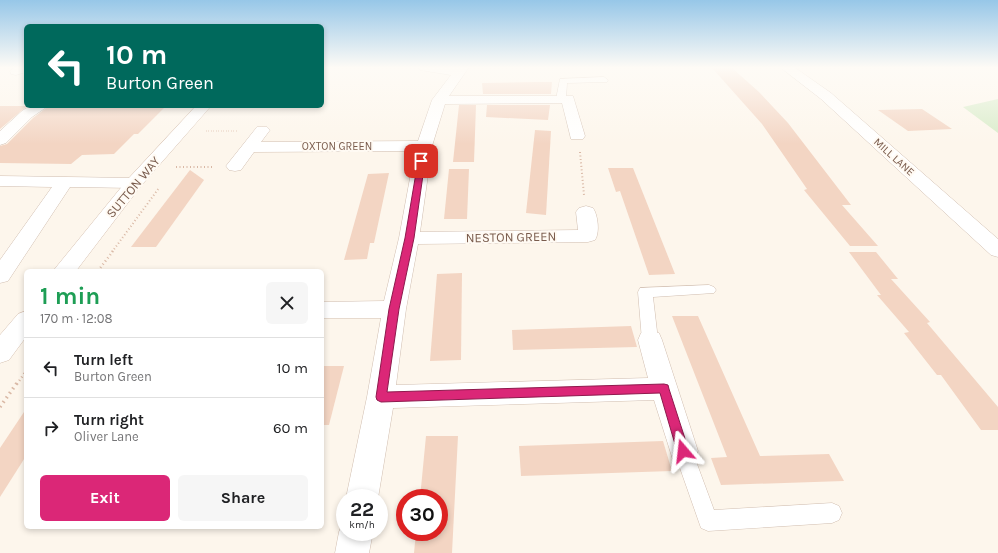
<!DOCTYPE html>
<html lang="en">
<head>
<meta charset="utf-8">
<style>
  :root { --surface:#fff; --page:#f6f6f6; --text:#202124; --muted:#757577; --line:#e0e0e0; --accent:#db2777 }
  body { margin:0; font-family:Karla,sans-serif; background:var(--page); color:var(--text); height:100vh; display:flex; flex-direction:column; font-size:15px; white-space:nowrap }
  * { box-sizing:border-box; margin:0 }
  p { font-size:13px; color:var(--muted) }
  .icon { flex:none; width:22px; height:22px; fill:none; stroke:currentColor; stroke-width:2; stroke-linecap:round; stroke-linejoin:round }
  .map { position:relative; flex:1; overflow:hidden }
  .panel { position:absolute; left:24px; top:269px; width:300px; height:260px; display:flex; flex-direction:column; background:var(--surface); border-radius:6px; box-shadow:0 2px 6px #0003 }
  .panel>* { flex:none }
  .top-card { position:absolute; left:24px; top:24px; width:300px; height:84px; border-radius:6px; box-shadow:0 2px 6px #0003; background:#00695c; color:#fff; overflow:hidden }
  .speed { position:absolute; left:336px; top:489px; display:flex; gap:8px; font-size:20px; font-weight:700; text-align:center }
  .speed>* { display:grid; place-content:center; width:52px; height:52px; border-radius:50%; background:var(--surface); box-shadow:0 2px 6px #0003; line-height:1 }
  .speed small { font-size:10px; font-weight:400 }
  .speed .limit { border:6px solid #d22; background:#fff; color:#111 }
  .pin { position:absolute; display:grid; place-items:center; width:34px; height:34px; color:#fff; margin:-17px; border-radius:8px; box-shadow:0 2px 6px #0006 }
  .me { position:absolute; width:44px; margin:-22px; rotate:343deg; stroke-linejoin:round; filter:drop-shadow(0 0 3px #0008) }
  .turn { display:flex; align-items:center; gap:14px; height:84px; padding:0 16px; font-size:18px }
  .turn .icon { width:52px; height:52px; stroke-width:2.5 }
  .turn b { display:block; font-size:28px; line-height:34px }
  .round { display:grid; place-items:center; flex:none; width:42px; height:42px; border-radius:6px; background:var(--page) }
  .overview { display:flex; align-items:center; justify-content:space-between; height:68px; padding:0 16px }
  h1 { font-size:24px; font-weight:700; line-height:30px; color:#1e9e55 }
  .button { display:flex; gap:8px; margin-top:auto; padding:8px 16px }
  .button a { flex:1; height:46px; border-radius:6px; background:var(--accent); color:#fff; font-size:16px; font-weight:700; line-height:46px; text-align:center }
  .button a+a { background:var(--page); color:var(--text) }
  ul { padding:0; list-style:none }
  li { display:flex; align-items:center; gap:12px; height:60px; padding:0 16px; border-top:1px solid var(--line) }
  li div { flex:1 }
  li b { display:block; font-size:15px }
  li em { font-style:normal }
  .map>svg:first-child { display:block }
</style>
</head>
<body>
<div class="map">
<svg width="998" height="553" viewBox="0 0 998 553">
  <rect width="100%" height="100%" fill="#fdf6ec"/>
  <polygon fill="#d8ecc9" points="998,99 998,133 963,107"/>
  <g fill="#f3d5c3">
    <polygon points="715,67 731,67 759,92 788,123 851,205 842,205 878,246 850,246 804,190 807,189 762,124 713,69"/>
    <polygon points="537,82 552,82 551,94 483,94 482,83"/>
    <polygon points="459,105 476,105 474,162 453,162"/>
    <polygon points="487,105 550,105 548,120 486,117"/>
    <polygon points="0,106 27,106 0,129"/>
    <polygon points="49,106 166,106 138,134 134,134 114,154 82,155 71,164 0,163 0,146 7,144 33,118"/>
    <polygon points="922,109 952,129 908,131 878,110"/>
    <polygon points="535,130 551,131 546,215 526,213"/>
    <polygon points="608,168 633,168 675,274 649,275 620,191 616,192"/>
    <polygon points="449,169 469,169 467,219 444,219"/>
    <polygon points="190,170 204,180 156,247 131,247"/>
    <polygon points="389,173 374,243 370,243 367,259 344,260 368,174"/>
    <polygon points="849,252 876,252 898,279 891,279 930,322 927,323 998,407 998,430 981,430 941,375 937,375 904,333 909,332 877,295 881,295"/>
    <polygon points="462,273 461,360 430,361 437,274"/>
    <polygon points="672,316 698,316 760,456 829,454 844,481 721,485 711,458 727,457"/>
    <polygon points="631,326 637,347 513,350 512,330"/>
    <polygon points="322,366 344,366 329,425 322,425"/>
    <polygon points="26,409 26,456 0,497 0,448"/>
    <polygon points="426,436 458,436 452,553 414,553 416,532 439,532 439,498 420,498"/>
    <polygon points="663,441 672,471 521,476 519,446"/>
  </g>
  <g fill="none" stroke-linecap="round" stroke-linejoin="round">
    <g stroke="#d1beb0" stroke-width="1">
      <g id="lane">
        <polygon points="604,77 608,80 607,82 567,83 566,99 561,102 556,99 560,79"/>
        <polygon points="709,285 714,287 716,290 714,293 653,297 658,340 656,344 650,346 644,344 642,340 638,292 640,288"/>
        <polygon points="683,442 690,445 714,510 832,503 839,506 842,513 839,520 832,523 708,531 701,528 674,451 676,445"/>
      </g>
    </g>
    <g stroke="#d1beb0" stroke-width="1">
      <g id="street">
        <polygon points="15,67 26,67 26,72 16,75 11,74 10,71"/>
        <path d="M419,67H469L449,96H573L585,136L583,139H571L562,103L445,104L432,146L420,232L578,230L576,212L579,208L586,206L593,208C598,215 600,233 595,240L588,242L418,244L406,309L396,385L648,378L638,340L641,333L650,331L659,333L662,340L698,451L693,460L683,464L673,460L654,400L393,408L378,498H346L367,397L381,318H322V302L384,301L399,238L415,151L254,152L241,170L235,171L229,170L226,166L257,127H267L270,130L261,142L418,141L432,100L451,75L420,70Z"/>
        <polygon points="780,67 794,67 831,93 998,239 998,257 991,255 821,99"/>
        <polygon points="30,106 48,106 32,117 6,143 0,145 0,131 22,111"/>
        <polygon points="0,176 134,178 140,179 143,183 140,187 134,188 70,187 8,281 0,283 0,260 52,187 0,186"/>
        <polygon points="344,520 345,532 373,532 369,553 335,553 339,532"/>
      </g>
    </g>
    <g stroke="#d6c0b0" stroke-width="1">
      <g id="secondary">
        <polygon points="196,106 211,106 140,187 76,271 53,271 128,179"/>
        <polygon points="26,311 26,337 9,360 0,363 0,335 18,314"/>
      </g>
    </g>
    <polyline stroke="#d9b8a5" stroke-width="1.5" stroke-dasharray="0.5 2" stroke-linecap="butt" points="206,131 237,131"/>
    <g stroke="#d9b8a5" stroke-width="2" stroke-dasharray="1 2.5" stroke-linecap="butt">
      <polyline points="580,152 584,195"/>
      <polyline points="176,167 213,167"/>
      <polyline points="112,252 159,188"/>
    </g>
    <g stroke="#d9b8a5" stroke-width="2.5" stroke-dasharray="1 3" stroke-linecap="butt">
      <polyline points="98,271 113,251"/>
      <polyline points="17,384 26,371"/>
    </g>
    <polyline stroke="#d9b8a5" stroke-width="3.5" stroke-dasharray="1.5 4" stroke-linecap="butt" points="0,407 17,383"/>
    <use href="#lane" fill="#fff" fill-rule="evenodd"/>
    <use href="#street" fill="#fff" fill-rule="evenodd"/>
    <use href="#secondary" fill="#fff" fill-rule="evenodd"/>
  </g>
  <linearGradient id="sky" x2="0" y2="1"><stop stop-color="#97c7e8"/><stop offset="0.47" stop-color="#fefbf6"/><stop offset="1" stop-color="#fefbf6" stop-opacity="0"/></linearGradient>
  <rect width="998" height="144" fill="url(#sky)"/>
  <polygon fill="#db2777" stroke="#8e194d" points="421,159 425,161 414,238 399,309 387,392 664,384 668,385 669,389 689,451 687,455 683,456 679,455 677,451 660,393 381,402 377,400 376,397 389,309 405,238 418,161"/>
  <g text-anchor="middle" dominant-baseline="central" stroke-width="4" stroke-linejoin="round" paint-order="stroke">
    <g font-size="11" fill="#7a5c4d" stroke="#fffaf3">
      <text x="337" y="146">OXTON GREEN</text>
      <text transform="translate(894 157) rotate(42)">MILL LANE</text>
    </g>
    <g font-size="13" fill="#7a5c4d" stroke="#fffaf3">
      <text transform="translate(133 187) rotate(-50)">SUTTON WAY</text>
      <text transform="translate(511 237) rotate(-1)">NESTON GREEN</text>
    </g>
  </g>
</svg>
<div class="speed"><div>22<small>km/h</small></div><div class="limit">30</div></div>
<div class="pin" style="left:421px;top:161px;background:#d93025"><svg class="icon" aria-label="arrive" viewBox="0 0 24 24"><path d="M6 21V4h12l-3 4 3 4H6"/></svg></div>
<svg class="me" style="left:683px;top:451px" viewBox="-20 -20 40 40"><path d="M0-17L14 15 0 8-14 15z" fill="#db2777" stroke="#fff" stroke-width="4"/></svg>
<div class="top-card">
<div class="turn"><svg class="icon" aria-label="left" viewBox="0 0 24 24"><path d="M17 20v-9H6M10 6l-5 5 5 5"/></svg><div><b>10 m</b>Burton Green</div></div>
</div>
<section class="panel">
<div class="overview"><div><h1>1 min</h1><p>170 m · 12:08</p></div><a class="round"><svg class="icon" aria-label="close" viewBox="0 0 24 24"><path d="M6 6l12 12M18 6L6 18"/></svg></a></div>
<ul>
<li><svg class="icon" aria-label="left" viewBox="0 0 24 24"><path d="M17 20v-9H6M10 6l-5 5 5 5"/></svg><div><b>Turn left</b><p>Burton Green</p></div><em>10 m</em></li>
<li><svg class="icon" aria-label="right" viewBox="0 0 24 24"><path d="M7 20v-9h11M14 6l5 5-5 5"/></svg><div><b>Turn right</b><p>Oliver Lane</p></div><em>60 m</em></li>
</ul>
<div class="button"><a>Exit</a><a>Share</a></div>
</section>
</div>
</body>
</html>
